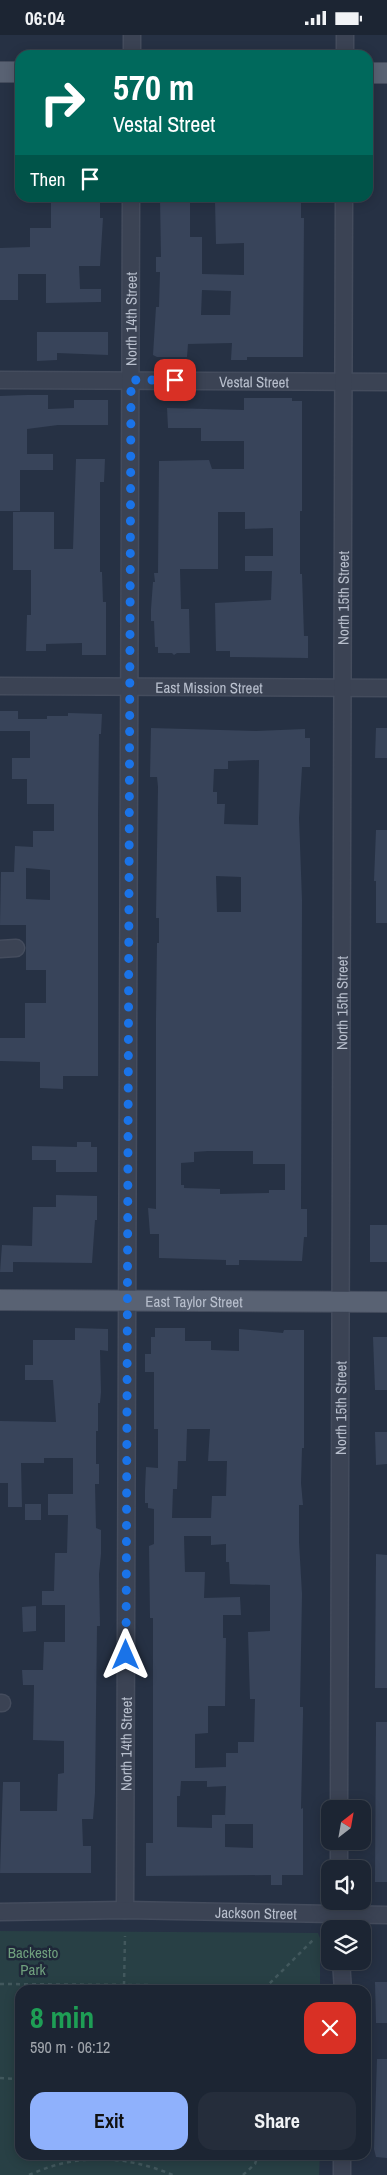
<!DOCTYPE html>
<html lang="en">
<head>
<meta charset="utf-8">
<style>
  :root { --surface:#1c2533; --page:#252d3b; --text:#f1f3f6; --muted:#a0a5ac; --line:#3a424e; --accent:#8fb1fc }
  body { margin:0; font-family:"Archivo Narrow",sans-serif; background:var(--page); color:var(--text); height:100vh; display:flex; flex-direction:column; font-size:19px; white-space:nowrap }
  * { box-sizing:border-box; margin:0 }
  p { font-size:16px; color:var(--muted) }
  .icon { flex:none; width:28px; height:28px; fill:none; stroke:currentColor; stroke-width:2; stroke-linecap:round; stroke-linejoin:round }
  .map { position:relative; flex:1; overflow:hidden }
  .sheet { position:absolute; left:15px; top:1950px; width:356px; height:175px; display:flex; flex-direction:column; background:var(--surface); border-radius:15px; box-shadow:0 2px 12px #0003,0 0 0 1px var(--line) }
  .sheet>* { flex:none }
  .guide { position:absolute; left:15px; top:15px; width:358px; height:152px; border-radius:15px; box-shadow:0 2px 12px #0003,0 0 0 1px var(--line); background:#00695c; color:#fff; overflow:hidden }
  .needle { width:32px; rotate:31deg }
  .tools { position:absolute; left:321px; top:1765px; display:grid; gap:10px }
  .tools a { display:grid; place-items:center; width:50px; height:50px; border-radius:10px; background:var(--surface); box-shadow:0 2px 12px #0003,0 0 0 1px var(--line); font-size:25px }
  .pin { position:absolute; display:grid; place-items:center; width:42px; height:42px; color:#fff; margin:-21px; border-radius:10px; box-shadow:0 2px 8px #0006 }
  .me { position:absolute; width:55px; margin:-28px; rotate:0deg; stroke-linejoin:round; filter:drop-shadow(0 0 4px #0008) }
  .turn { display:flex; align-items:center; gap:18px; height:105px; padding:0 15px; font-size:22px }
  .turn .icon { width:65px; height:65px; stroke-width:2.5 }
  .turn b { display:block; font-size:35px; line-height:42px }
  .then { display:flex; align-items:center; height:48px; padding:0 15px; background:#0003; gap:10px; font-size:19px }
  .round { display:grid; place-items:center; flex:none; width:52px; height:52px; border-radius:15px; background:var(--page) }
  .summary { display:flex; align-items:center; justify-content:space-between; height:85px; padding:0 15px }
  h1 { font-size:30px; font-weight:700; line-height:38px; color:#1e9e55 }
  .cta { display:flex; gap:10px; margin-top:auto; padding:10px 15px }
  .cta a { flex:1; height:58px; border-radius:15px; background:var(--accent); color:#111; font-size:20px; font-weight:700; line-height:58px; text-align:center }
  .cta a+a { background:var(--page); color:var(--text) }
  .status { display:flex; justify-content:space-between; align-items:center; height:35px; padding:0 25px; background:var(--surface); direction:ltr }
  .status svg { height:14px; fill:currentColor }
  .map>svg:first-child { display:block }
</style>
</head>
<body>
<div class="status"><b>06:04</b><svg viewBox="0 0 49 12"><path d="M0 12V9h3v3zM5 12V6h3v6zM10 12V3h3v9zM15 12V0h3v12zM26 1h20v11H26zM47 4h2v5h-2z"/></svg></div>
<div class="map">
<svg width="387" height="2140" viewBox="0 0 387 2140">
  <rect width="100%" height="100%" fill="#263144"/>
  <polygon fill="#284045" points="0,1896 318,1898 320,1903 320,1955 20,1955 20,2120 320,2120 319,2140 0,2140"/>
  <g fill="#38445a" fill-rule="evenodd">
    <polygon points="51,162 100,162 100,183 103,183 100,231 79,231 80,254 101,254 101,267 46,268 46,239 18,239 18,265 0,265 0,213 30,212 30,193 51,193"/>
    <path d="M160,162H190V202H202V239L244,240V208L216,209L215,166H257V162L301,163V183H304L303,322H247V325H231L232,308L188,309L187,322H157L153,320L156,272H159L160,237H156V222H161ZM202,255L231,256L230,280H201Z"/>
    <polygon points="37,297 108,297 108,320 57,318 57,325 37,326"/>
    <polygon points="27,360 48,360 48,374 74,373 74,365 108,365 108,390 58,390 27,394 27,419 53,419 53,435 20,435 20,476 0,476 0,361"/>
    <polygon points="244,363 292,363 292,366 302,366 302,476 300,476 300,539 302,539 304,601 308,601 308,623 230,622 230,616 216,616 215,568 271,565 272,536 245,536 245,521 273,521 273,493 245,494 245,477 218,477 218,534 180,534 181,574 189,574 190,618 177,618 174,620 172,618 158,618 158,612 155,612 154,586 151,586 151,574 153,547 155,547 154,538 158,538 159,426 209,425 212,434 244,434 244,406 201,406 201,393 168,393 167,373 244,375"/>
    <polygon points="76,424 105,424 104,447 100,447 100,537 102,537 103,567 106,567 106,620 82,620 82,608 46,609 46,616 26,616 27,580 31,580 31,535 13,535 13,477 54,477 54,514 73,514"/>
    <path d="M0,676H18V684H47V681H68V678L102,679L101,699H99L98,782V1041H63V1054L40,1053V1027L0,1026V1003H25V968H46V935H26V890H0L1,837H14L15,811L33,812V796H54V769H27V744H12V723H30V696H0ZM26,833L50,835V865L26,864Z"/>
    <path d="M151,693L256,696L305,694V703H310V732H302L299,783L302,865L301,1174H307V1202H304L302,1226L239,1225V1230H226V1225L159,1223V1199H150L148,1173L156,1174V984L157,908H159V883H156L158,752L157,742H150ZM259,725L258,790L224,789L225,769H217V757H213L214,734H228V726ZM216,841L241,842V877H217ZM208,1116H253V1129H285V1155H269V1158L220,1159V1154L184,1153V1150H181V1128L194,1127V1117Z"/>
    <polygon points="376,693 387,693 387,723 375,723"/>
    <polygon points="376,795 387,795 387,888 376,888 376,846 374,846"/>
    <polygon points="77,1107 91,1107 91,1112 97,1112 97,1137 56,1137 56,1125 32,1125 32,1111 77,1112"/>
    <polygon points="56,1160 97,1161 97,1185 95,1185 92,1228 13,1227 13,1237 0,1237 2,1210 32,1211 33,1172 56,1172"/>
    <rect x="370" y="1190" width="17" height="37"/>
    <polygon points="75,1293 108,1294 108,1316 100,1315 101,1357 100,1368 98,1368 98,1396 96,1396 96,1429 99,1429 99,1449 95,1449 96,1493 101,1495 101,1519 99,1539 100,1591 97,1591 95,1758 93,1784 82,1784 83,1811 91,1811 91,1838 0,1838 3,1747 20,1747 20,1776 57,1776 58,1739 64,1738 64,1706 33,1705 34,1650 23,1650 22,1635 43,1635 44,1607 65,1607 65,1570 42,1570 42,1556 54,1556 55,1518 67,1518 68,1480 48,1480 48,1459 73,1459 73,1423 44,1423 44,1428 21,1428 22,1472 8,1472 8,1448 0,1448 0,1386 56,1387 53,1345 25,1345 25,1330 33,1330 33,1305 75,1305"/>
    <path d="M155,1293H185V1306H211V1315L239,1316V1294L283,1298L284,1295H304V1413H302L301,1448L303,1470H299V1507L302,1559L300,1672H303V1680L301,1774L303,1773V1840H282V1850H271V1840L146,1841V1808H153V1583H150L149,1511L154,1509V1474L148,1473V1468H145V1455L146,1432L158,1433V1394H154V1337H145V1319H151V1302H155ZM187,1394H210L208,1426H227L226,1461H212L211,1483H172L173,1454H177L178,1426H186ZM184,1501H211V1510L226,1509V1527H229L230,1549L270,1550V1596L248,1597L250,1664H255L254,1707H238V1718H226V1732L195,1733V1699L208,1698V1671H225L226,1603H223V1580H241L240,1562L204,1563L205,1537H185ZM181,1746H207V1752L226,1751L225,1783V1780H212V1793L177,1792V1761H180ZM225,1789H253V1813L225,1812Z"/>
    <polygon points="373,1302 387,1302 387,1355 375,1355"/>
    <polygon points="375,1397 387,1397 387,1429 376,1430"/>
    <rect x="25" y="1469" width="16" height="16"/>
    <polygon points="376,1519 387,1520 387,1653 375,1653"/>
    <polygon points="36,1571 36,1596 23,1597 22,1572"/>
    <polygon points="376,1687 387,1687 387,1847 375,1847"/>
    <polygon points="375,1947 387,1947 387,1988 376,1988"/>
    <polygon points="377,2024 387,2024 387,2123 376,2122 374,2114"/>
  </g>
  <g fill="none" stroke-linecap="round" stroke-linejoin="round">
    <g stroke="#444c5d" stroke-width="19">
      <g id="minor">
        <polyline points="132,20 132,0"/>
        <polyline points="345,20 345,0"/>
        <path id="s1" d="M0,345L387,347"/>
        <path id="s2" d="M0,651L387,653"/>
        <polyline points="0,914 16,913"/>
        <polyline points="0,1668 2,1668"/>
        <path id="s3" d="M339,1774L344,162"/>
        <polyline points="339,1834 339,1806"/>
        <polyline points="339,1866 340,1894"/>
        <path id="s4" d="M125,1875L131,162"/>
        <path id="s5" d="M0,1877L125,1875L387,1880"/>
        <polyline points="341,1926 343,1955"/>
        <polyline points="342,2140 342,2120"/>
      </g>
    </g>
    <g stroke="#444c5d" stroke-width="22">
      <g id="major">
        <polyline points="0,37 20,37"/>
        <polyline points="368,38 387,38"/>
        <path id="s6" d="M0,1265L387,1267"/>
      </g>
    </g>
    <g stroke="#42585d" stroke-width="2.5" stroke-dasharray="4 4" stroke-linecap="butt">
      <polyline points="0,1949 267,1951"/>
      <polyline points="124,1950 125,1901"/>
      <polyline points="267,1955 267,1951 314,1904"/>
      <polyline points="0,2043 15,2044 20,2047"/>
      <path d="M29,2140C77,2118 125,2120 173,2140"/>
      <polyline points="243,2140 255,2129 258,2120"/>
    </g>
    <use href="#minor" stroke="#3b4354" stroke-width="16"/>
    <use href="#major" stroke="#596273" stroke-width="20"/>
  </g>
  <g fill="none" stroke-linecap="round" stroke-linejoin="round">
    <polyline stroke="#1a73e8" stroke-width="9" stroke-dasharray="0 16.2" points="126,1620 131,345 175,345"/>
  </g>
  <g text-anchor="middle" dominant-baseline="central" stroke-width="5" stroke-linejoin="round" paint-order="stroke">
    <g font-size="15" fill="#b8bfcd" stroke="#1f2839">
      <text stroke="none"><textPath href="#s4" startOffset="1591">North 14th Street</textPath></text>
      <text stroke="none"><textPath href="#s1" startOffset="254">Vestal Street</textPath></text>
      <text stroke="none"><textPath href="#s3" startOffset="1211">North 15th Street</textPath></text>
      <text stroke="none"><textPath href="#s2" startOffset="209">East Mission Street</textPath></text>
      <text stroke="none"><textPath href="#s3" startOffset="806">North 15th Street</textPath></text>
      <text stroke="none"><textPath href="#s6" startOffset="194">East Taylor Street</textPath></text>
      <text stroke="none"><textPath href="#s3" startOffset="401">North 15th Street</textPath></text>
      <text stroke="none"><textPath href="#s4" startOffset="166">North 14th Street</textPath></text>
      <text stroke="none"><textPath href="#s5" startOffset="256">Jackson Street</textPath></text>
    </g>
    <g font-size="15" fill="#6f9f7d" stroke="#1f2839">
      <text x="33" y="1917">Backesto<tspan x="33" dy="17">Park</tspan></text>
    </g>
  </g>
</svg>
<div class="tools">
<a><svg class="needle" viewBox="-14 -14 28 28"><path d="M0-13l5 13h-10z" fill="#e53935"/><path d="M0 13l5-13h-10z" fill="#a0a5ac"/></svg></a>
<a><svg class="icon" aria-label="sound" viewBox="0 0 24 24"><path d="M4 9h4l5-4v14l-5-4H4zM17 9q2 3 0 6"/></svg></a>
<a><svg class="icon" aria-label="layers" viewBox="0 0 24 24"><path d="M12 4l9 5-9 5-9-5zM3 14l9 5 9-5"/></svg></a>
</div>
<div class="pin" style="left:175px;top:345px;background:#d93025"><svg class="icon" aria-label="arrive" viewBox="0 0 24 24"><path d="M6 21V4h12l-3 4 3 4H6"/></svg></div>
<svg class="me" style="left:126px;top:1620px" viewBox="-20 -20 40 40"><path d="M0-17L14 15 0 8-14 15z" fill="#1a73e8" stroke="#fff" stroke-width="4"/></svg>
<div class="guide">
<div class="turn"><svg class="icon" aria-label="right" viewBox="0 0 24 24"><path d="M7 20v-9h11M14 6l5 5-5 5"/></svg><div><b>570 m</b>Vestal Street</div></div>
<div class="then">Then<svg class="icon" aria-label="arrive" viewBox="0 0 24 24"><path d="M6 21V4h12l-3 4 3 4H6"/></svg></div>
</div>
<section class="sheet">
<div class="summary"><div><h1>8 min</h1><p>590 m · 06:12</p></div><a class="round" style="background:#d93025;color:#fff"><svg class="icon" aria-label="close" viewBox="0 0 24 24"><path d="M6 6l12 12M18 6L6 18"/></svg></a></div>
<div class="cta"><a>Exit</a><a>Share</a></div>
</section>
</div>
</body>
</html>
